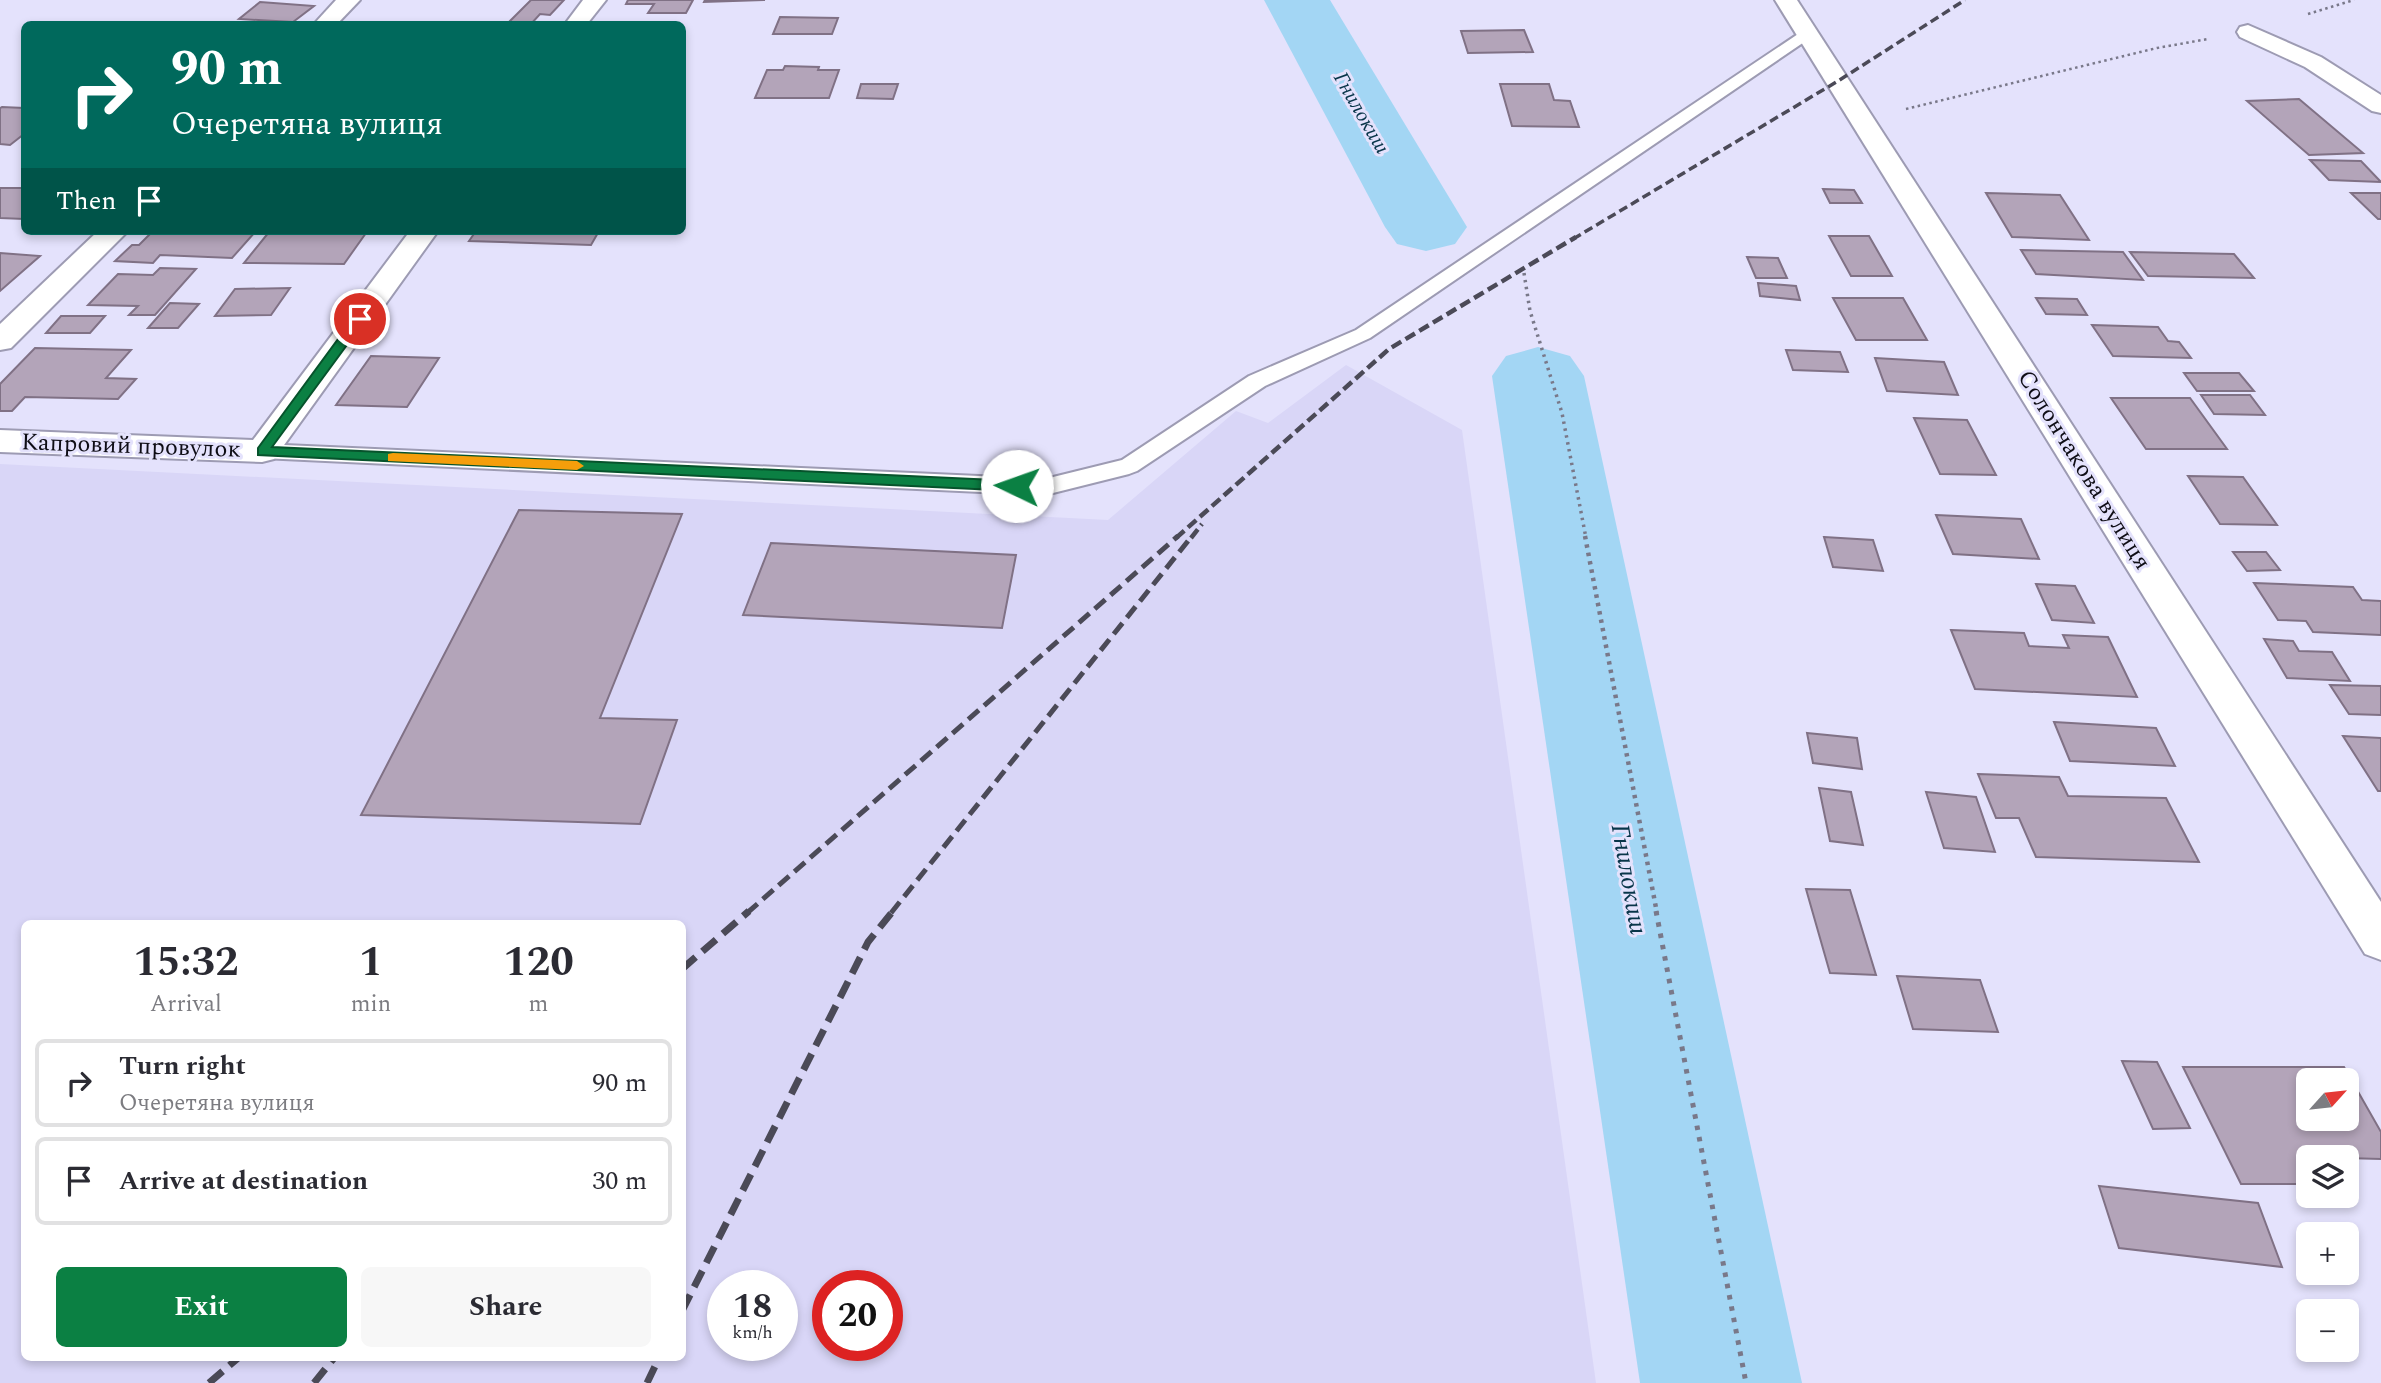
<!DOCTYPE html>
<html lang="en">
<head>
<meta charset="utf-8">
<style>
  :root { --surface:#fff; --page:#f7f7f7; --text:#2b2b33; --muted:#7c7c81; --line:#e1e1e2; --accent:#0b8043 }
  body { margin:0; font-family:Spectral,serif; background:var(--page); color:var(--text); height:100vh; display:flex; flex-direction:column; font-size:26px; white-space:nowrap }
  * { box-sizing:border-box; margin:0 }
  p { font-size:23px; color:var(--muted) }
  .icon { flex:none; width:38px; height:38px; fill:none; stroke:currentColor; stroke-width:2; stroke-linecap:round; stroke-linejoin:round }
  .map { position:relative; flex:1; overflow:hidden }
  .drawer { position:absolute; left:21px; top:920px; width:665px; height:441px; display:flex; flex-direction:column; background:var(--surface); border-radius:10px; box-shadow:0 4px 10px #0003 }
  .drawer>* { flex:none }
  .hud { position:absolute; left:21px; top:21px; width:665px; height:214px; border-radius:10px; box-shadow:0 4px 10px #0003; background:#00695c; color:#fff; overflow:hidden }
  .needle { width:46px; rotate:63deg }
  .controls { position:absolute; left:2296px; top:1068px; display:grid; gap:14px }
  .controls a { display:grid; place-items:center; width:63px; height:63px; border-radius:10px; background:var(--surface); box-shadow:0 4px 10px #0003; font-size:35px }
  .speed { position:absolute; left:707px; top:1270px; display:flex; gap:14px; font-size:35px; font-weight:700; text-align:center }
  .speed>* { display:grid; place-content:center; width:91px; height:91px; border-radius:50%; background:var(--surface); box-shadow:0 4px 10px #0003; line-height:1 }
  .speed small { font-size:18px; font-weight:400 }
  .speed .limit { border:10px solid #d22; background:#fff; color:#111 }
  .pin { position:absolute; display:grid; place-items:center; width:60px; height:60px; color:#fff; margin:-30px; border:4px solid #fff; border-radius:50%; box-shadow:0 2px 7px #0007 }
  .me { position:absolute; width:77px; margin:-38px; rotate:273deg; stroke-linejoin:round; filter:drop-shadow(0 0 5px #0008) }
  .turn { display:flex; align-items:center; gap:24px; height:147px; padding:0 35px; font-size:32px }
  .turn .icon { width:91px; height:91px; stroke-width:2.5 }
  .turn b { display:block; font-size:49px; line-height:60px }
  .then { display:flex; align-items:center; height:66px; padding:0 35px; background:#0003; gap:14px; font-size:26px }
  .eta { display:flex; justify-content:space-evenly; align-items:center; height:119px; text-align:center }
  .eta b { font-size:42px; font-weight:700; line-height:49px }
  .cta { display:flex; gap:14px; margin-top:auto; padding:14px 35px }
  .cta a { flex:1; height:80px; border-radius:10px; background:var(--accent); color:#fff; font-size:28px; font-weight:700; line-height:80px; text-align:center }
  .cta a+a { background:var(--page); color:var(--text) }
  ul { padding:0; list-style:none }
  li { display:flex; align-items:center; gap:21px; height:88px; margin:0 14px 10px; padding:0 21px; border:4px solid var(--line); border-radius:10px }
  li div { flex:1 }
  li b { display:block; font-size:26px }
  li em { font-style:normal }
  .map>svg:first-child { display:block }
</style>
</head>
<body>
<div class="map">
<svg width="2381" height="1383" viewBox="0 0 2381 1383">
  <rect width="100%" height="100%" fill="#e4e2fc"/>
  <path fill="#d9d6f7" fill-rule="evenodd" d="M1346,365L1462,430L1596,1383H0V464L1108,520L1236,411L1268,423ZM24,924H682V1358H24ZM723,1286H782V1346H723ZM828,1286H887V1346H828Z"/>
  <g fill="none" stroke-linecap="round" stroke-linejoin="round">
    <g fill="#a3d6f4" fill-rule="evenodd">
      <polygon points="1264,0 1330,0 1467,227 1455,244 1426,251 1397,244 1385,227"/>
      <polygon points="1538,347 1570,356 1584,376 1802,1383 1640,1383 1492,376 1506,356"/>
    </g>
  </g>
  <g fill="#b3a4b9" stroke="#807185" stroke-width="2" fill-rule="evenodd">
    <polygon points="531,0 564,0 550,15 540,14 531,24 507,24"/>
    <polygon points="628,0 693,0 686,13 648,13 654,4 626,4"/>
    <polygon points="705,0 765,0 704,2"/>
    <polygon points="260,2 314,6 293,22 239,19"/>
    <polygon points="780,17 838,18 832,34 773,34"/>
    <polygon points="1524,30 1533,52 1468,53 1461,31"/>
    <polygon points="785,66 819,67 818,70 839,70 829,98 755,98 767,70 783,70"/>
    <polygon points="861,84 898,84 893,99 857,98"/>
    <polygon points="1500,84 1549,84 1554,100 1570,101 1579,127 1512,126"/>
    <polygon points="2299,99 2363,153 2309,155 2247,101"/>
    <polygon points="2,107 24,108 24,134 10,145 0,144 0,108"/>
    <polygon points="2310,160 2361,161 2381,182 2329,180"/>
    <polygon points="0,188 24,188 24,219 0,218"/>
    <polygon points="1823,189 1854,190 1862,203 1830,203"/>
    <polygon points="1986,193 2060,195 2089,240 2012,237"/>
    <polygon points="2351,193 2381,193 2381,219 2378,219"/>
    <polygon points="153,231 256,231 232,258 160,255 153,263 115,261 132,245 139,245"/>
    <polygon points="476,231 599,231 591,245 469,241"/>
    <polygon points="269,232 366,233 344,264 244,263"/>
    <polygon points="1829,236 1869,236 1892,276 1851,276"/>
    <polygon points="2021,250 2123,252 2143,280 2036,274"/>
    <polygon points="2130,252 2234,254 2254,278 2148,276"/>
    <polygon points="0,253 40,256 0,291"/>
    <polygon points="1747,257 1778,258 1787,278 1756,278"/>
    <polygon points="160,268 196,269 155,315 129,315 138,306 88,305 118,274 153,275"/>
    <polygon points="1758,283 1796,286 1800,300 1760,296"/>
    <polygon points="290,288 271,315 215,316 235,289"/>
    <polygon points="1833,298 1903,298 1927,340 1856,340"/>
    <polygon points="2036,298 2077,299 2087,315 2046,314"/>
    <polygon points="170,303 199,304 178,328 148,328"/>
    <polygon points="61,316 105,316 90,333 46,333"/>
    <polygon points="2092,325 2158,327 2168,341 2179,342 2191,358 2113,356"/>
    <polygon points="35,348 131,350 106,378 136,379 118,399 25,397 12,411 0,411 0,384"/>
    <polygon points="1786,350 1840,352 1848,372 1793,370"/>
    <polygon points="371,356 439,358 407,407 336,405"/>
    <polygon points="1875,358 1944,362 1958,395 1887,391"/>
    <polygon points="2184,373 2239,373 2254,391 2197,391"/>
    <polygon points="2201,395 2250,395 2265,415 2214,414"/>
    <polygon points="2111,398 2190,398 2227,449 2146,449"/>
    <polygon points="1914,418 1967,420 1996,475 1940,474"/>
    <polygon points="2188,476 2243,477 2277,525 2220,524"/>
    <polygon points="519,510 682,514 600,718 677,720 640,824 361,815"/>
    <polygon points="1936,515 2021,519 2039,559 1953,554"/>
    <polygon points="1824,537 1873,540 1883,571 1833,567"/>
    <polygon points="771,543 1016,555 1002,628 743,615"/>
    <polygon points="2233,552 2266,552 2280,570 2247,571"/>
    <polygon points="2254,583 2353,587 2362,600 2381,601 2381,635 2313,632 2306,621 2278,620"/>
    <polygon points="2036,584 2075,586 2094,623 2052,620"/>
    <polygon points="1951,630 2024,633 2029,646 2069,648 2063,635 2108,637 2137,697 1975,689"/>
    <polygon points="2264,639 2293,641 2299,651 2332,652 2350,681 2287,678"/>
    <polygon points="2330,685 2381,686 2381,715 2349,714"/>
    <polygon points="2054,722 2156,728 2175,766 2070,761"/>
    <polygon points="1807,733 1857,738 1862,769 1813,763"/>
    <polygon points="2343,736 2381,738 2381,791 2378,791"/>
    <polygon points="1978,774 2059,777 2068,796 2166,798 2199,862 2036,857 2019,818 1996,818"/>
    <polygon points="1819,788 1851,792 1863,845 1830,841"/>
    <polygon points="1926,792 1976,797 1995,852 1944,848"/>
    <polygon points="1806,889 1850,890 1876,975 1830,973"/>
    <polygon points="1897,976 1980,980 1998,1032 1913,1029"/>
    <polygon points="2122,1061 2157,1062 2190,1128 2153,1129"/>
    <path d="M2183,1067H2344L2381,1132V1159L2308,1157V1159H2299L2308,1177V1184H2241ZM2308,1080H2347V1118H2308Z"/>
    <polygon points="2099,1186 2258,1203 2282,1267 2119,1248"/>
  </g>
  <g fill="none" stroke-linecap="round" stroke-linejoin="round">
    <g stroke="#9d9bb3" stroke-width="4">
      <polygon id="lane" points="1807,28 1813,30 1815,33 1813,36 1370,338 1265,386 1137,471 1129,474 1045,495 262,458 254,456 251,451 254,446 262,444 1045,479 1122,460 1249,376 1356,330"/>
    </g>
    <g stroke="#9d9bb3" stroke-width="4">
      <g id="street">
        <polygon points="336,0 360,0 337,24 314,24"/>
        <polygon points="583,0 606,0 587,24 565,24"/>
        <polygon points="2248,25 2321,57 2381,95 2381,113 2372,111 2305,67 2240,37 2237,32 2240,27"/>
        <polygon points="98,231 128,231 11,348 0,350 0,324"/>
        <polygon points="410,231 438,231 274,459 262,462 0,452 0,430 253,440"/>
      </g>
    </g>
    <g stroke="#9d9bb3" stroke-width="4">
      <polygon id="secondary" points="1775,0 1797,0 2381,902 2381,960 2365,954"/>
    </g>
    <g stroke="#797889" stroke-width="2.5" stroke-dasharray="2.5 3.5" stroke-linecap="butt">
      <polyline points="2308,14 2354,0"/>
      <polyline points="1906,109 2157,48 2208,39"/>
    </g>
    <polyline stroke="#797889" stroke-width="3.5" stroke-dasharray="2.5 4.5" stroke-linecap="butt" points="1524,273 1530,311 1562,413 1586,538"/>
    <polyline stroke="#797889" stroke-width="4.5" stroke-dasharray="3.5 5" stroke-linecap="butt" points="1585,536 1657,913"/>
    <polyline stroke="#797889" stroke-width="5" stroke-dasharray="4.5 7" stroke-linecap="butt" points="1656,911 1746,1383"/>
    <use href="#lane" fill="#fff" fill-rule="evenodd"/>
    <use href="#street" fill="#fff" fill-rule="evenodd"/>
    <use href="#secondary" fill="#fff" fill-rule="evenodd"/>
    <polyline stroke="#4b4a57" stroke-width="3.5" stroke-dasharray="9 4.5" stroke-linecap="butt" points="1573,239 1838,81 1965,0"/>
    <g stroke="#4b4a57" stroke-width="4.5" stroke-dasharray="11 5" stroke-linecap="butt">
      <polyline points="1176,538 1389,349 1576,237"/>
      <polyline points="1191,538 1202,524"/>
    </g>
    <g stroke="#4b4a57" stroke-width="5" stroke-dasharray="14 7" stroke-linecap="butt">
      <polyline points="747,913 1178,536"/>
      <polyline points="891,913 1192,536"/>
    </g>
    <g stroke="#4b4a57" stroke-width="7" stroke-dasharray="18 9" stroke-linecap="butt">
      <polyline points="682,969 749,911"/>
      <polyline points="682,1311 868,942 893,911"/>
      <polyline points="209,1383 238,1358"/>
      <polyline points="314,1383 334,1358"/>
      <polyline points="647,1383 659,1358"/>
    </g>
  </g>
  <polygon fill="#0b8043" stroke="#07532c" stroke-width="2" points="360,315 366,319 272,447 1017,481 1024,486 1017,491 258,455 258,448 355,316"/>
  <polygon fill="#f59e0b" points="393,453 577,461 584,466 577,470 388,461 388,454"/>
  <g text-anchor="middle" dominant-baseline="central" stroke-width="6" stroke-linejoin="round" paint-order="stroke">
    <g font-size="21" font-style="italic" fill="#083549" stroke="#e4e2fc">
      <text transform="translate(1361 113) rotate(60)">Гнилокиш</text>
    </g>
    <g font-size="24" fill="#0e0d15" stroke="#e4e2fc">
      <text transform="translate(131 446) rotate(2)">Капровий провулок</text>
      <text transform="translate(2084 470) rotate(58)">Солончакова вулиця</text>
    </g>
    <g font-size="26" font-style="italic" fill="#083549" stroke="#e4e2fc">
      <text transform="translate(1629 879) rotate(80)">Гнилокиш</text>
    </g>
  </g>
</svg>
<div class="controls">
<a><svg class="needle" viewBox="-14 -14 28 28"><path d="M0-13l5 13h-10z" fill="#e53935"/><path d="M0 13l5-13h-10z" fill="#7c7c81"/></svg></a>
<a><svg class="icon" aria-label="layers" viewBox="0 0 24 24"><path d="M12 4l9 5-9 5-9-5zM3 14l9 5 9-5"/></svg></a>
<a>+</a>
<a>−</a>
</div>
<div class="speed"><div>18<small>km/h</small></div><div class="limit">20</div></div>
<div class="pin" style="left:360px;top:319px;background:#d93025"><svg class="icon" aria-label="arrive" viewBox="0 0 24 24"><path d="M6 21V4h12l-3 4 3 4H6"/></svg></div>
<svg class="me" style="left:1017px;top:486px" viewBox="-20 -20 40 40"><circle r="19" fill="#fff"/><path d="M0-13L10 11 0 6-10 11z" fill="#0b8043"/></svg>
<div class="hud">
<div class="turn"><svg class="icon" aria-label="right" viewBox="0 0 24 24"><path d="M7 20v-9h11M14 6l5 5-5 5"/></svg><div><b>90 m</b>Очеретяна вулиця</div></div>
<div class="then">Then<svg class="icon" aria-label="arrive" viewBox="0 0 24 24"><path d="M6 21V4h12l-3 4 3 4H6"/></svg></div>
</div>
<section class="drawer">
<div class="eta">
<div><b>15:32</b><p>Arrival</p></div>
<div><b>1</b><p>min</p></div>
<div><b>120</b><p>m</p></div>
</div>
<ul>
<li><svg class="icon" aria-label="right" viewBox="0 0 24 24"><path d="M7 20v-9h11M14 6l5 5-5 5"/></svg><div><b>Turn right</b><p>Очеретяна вулиця</p></div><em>90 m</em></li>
<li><svg class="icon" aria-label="arrive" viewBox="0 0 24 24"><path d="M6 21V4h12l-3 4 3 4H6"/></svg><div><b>Arrive at destination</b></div><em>30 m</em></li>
</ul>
<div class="cta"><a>Exit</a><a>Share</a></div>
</section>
</div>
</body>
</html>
